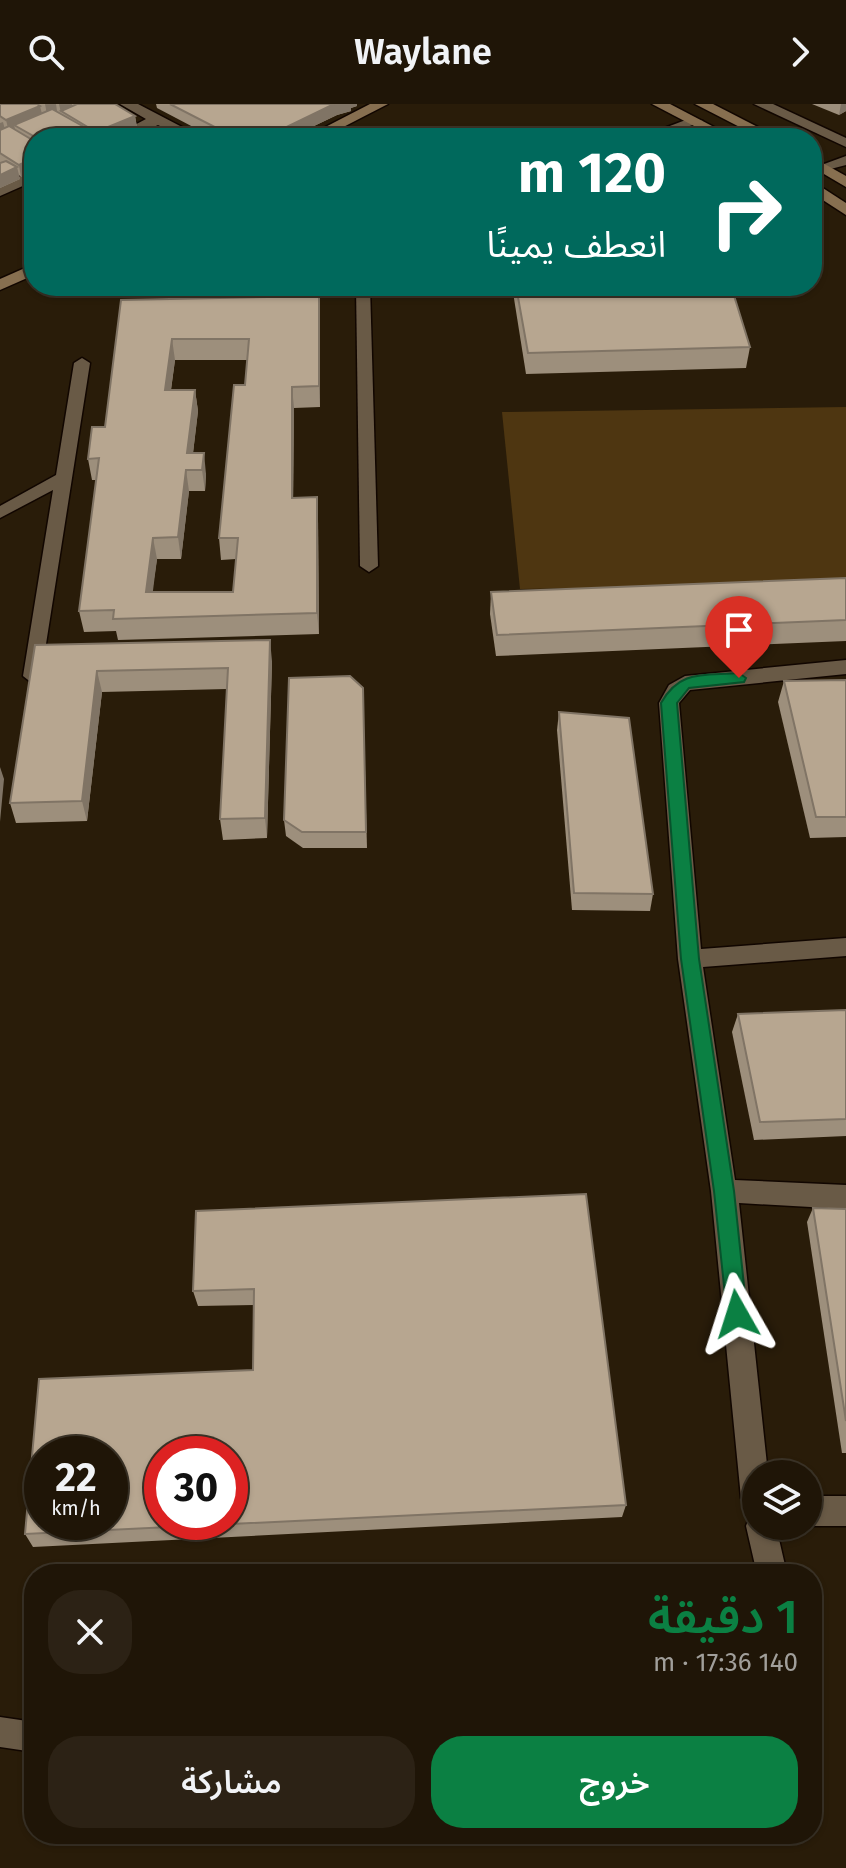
<!DOCTYPE html>
<html lang="ar">
<head>
<meta charset="utf-8">
<style>
  :root { --surface:#1f1507; --page:#2c2215; --text:#f1f3f6; --muted:#a19f9b; --line:#3c3428; --accent:#0b8043 }
  body { margin:0; font-family:"Fira Sans","Noto Sans Arabic",sans-serif; background:var(--page); color:var(--text); direction:rtl; height:100vh; display:flex; flex-direction:column; font-size:30px; white-space:nowrap }
  * { box-sizing:border-box; margin:0 }
  p { font-size:26px; color:var(--muted) }
  .icon { flex:none; width:44px; height:44px; fill:none; stroke:currentColor; stroke-width:2; stroke-linecap:round; stroke-linejoin:round }
  .map { position:relative; flex:1; overflow:hidden; direction:ltr }
  .drawer { position:absolute; left:24px; top:1460px; width:798px; height:280px; display:flex; flex-direction:column; background:var(--surface); border-radius:32px; box-shadow:0 2px 6px #0004,0 0 0 2px var(--line); direction:rtl }
  .drawer>* { flex:none }
  .hud { position:absolute; left:24px; top:24px; width:798px; height:168px; border-radius:32px; box-shadow:0 2px 6px #0004,0 0 0 2px var(--line); direction:rtl; background:#00695c; color:#fff; overflow:hidden }
  .buttons { position:absolute; left:742px; top:1356px; display:grid; gap:16px }
  .buttons a { display:grid; place-items:center; width:80px; height:80px; border-radius:50%; background:var(--surface); box-shadow:0 2px 6px #0004,0 0 0 2px var(--line); font-size:40px }
  .speed { position:absolute; left:24px; top:1332px; display:flex; gap:16px; font-size:40px; font-weight:700; text-align:center }
  .speed>* { display:grid; place-content:center; width:104px; height:104px; border-radius:50%; background:var(--surface); box-shadow:0 2px 6px #0004,0 0 0 2px var(--line); line-height:1 }
  .speed small { font-size:20px; font-weight:400 }
  .speed .limit { border:12px solid #d22; background:#fff; color:#111 }
  .pin { position:absolute; display:grid; place-items:center; width:68px; height:68px; color:#fff; margin:-82px -34px; border-radius:50% 50% 50% 0; rotate:-45deg; box-shadow:0 0 8px #0007 }
  .pin .icon { rotate:45deg }
  .me { position:absolute; width:88px; margin:-44px; rotate:354deg; stroke-linejoin:round; filter:drop-shadow(0 0 6px #0008) }
  .turn { display:flex; align-items:center; gap:28px; height:168px; padding:0 24px; font-size:36px }
  .turn .icon { width:104px; height:104px; stroke-width:2.5 }
  .turn b { display:block; font-size:56px; line-height:68px }
  .round { display:grid; place-items:center; flex:none; width:84px; height:84px; border-radius:32px; background:var(--page) }
  .head { display:flex; align-items:center; justify-content:space-between; height:136px; padding:0 24px }
  h1 { font-size:48px; font-weight:600; line-height:60px; color:var(--accent) }
  .primary-button { display:flex; gap:16px; margin-top:auto; padding:16px 24px }
  .primary-button a { flex:1; height:92px; border-radius:32px; background:var(--accent); color:#fff; font-size:32px; font-weight:600; line-height:92px; text-align:center }
  .primary-button a+a { background:var(--page); color:var(--text) }
  header { display:flex; justify-content:space-between; align-items:center; height:104px; padding:0 24px; background:var(--surface); font-size:36px; font-weight:600 }
  .map>svg:first-child { display:block }
</style>
</head>
<body>
<header><svg class="icon" aria-label="forward" viewBox="0 0 24 24"><path d="M9 5l7 7-7 7"/></svg>Waylane<svg class="icon" aria-label="search" viewBox="0 0 24 24"><circle cx="10" cy="10" r="6"/><path d="M15 15l6 6"/></svg></header>
<div class="map">
<svg width="846" height="1764" viewBox="0 0 846 1764">
  <rect width="100%" height="100%" fill="#291c09"/>
  <polygon fill="#4e3611" points="846,303 846,480 520,485 502,308"/>
  <g fill="none" stroke-linecap="round" stroke-linejoin="round">
    <g stroke="#110600" stroke-width="3">
      <g id="lane">
        <polygon points="691,14 703,17 658,34 638,34"/>
        <polygon points="356,182 370,182 378,462 369,468 360,462"/>
        <polygon points="82,254 90,259 41,572 32,579 23,572 53,386 0,414 0,402 56,371 74,259"/>
        <polygon points="0,1613 34,1618 34,1648 0,1643"/>
      </g>
    </g>
    <g stroke="#110600" stroke-width="3">
      <g id="street">
        <polygon points="120,0 138,0 203,34 185,34 158,21 129,34 110,34 146,15"/>
        <polygon points="754,0 773,0 846,34 846,43"/>
        <polygon points="846,52 846,61 823,67 816,63"/>
        <polygon points="34,67 34,77 0,92 0,81"/>
        <polygon points="846,556 846,570 690,586 679,599 701,845 846,834 846,852 703,863 735,1076 846,1081 846,1105 739,1099 768,1370 756,1370 756,1409 745,1405 741,1394 711,1087 678,855 659,599 669,581 685,572"/>
        <rect x="808" y="1392" width="38" height="30"/>
        <polygon points="756,1409 756,1422 776,1422 787,1470 757,1470 746,1422 750,1411"/>
      </g>
    </g>
    <g stroke="#110600" stroke-width="3">
      <g id="secondary">
        <polygon points="370,0 388,0 322,34 304,34"/>
        <polygon points="652,0 670,0 735,34 717,34"/>
        <polygon points="695,0 713,0 779,34 761,34"/>
        <polygon points="812,53 846,72 846,83 812,63"/>
        <polygon points="812,77 846,99 846,111 812,89"/>
        <polygon points="34,160 34,171 0,186 0,175"/>
      </g>
    </g>
    <use href="#lane" fill="#695a46" fill-rule="evenodd"/>
    <use href="#street" fill="#695a46" fill-rule="evenodd"/>
    <use href="#secondary" fill="#876f50" fill-rule="evenodd"/>
  </g>
  <g fill="#9d8f7c" fill-rule="evenodd">
    <polygon points="0,0 115,0 135,12 137,23 112,34 34,34 34,67 21,73 19,71 20,75 0,84"/>
    <polygon points="156,0 357,0 357,2 351,4 351,7 337,11 289,34 214,34 157,4"/>
    <polygon points="812,0 846,0 846,7 839,11"/>
    <polygon points="512,182 731,182 750,243 746,264 526,270"/>
    <path d="M121,196L320,213V303L294,304L293,394L318,415L319,530L118,536L116,527L84,528L79,507L96,376H92L88,355L105,323ZM175,256H247L245,281L219,434L221,456L236,455L233,488H152L157,455H181L189,387H205L206,370L193,349L198,307L195,286H171Z"/>
    <polygon points="846,474 846,537 496,552 490,510 491,488"/>
    <polygon points="35,541 272,557 267,734 223,736 220,715 227,585 102,588 87,717 16,719 10,699"/>
    <polygon points="846,576 846,733 810,734 778,598 784,577"/>
    <polygon points="363,584 367,744 303,744 286,732 284,716"/>
    <polygon points="559,608 653,790 650,807 572,806 557,626"/>
    <polygon points="846,906 846,1032 754,1036 732,928 738,910"/>
    <polygon points="813,1104 846,1105 846,1349 842,1349 807,1118"/>
    <polygon points="196,1107 626,1401 622,1413 33,1443 25,1430 253,1266 254,1201 198,1202 193,1187"/>
  </g>
  <g fill="#807465">
    <polygon points="45,0 56,0 57,7 47,11"/>
    <polygon points="59,0 72,0 72,4 61,7 61,9"/>
    <polygon points="334,0 357,0 357,2 351,4 351,7 337,11 289,34 264,34"/>
    <polygon points="841,0 846,0 846,7 839,11"/>
    <polygon points="40,2 43,14 14,21 15,25 9,28 6,16"/>
    <polygon points="135,12 137,23 112,34 97,34 96,28"/>
    <polygon points="3,18 6,30 0,32 0,19"/>
    <polygon points="95,29 96,34 73,34"/>
    <polygon points="34,54 34,67 21,73 19,61"/>
    <polygon points="17,63 20,75 0,84 0,71"/>
    <polygon points="319,192 320,213 320,303 319,282"/>
    <polygon points="172,235 175,256 168,307 165,286"/>
    <polygon points="292,283 294,304 293,415 292,394"/>
    <polygon points="195,286 198,307 191,366 187,349"/>
    <polygon points="204,349 206,370 205,387 202,366"/>
    <polygon points="186,366 189,387 181,455 178,433"/>
    <polygon points="317,393 318,415 319,530 317,509"/>
    <polygon points="153,434 157,455 150,510 146,488"/>
    <polygon points="270,536 272,557 267,734 265,714"/>
    <polygon points="97,567 102,588 87,717 82,697"/>
    <polygon points="0,663 4,675 0,718"/>
  </g>
  <g fill="#b7a690" stroke="#807465" stroke-width="2" fill-rule="evenodd">
    <polygon points="0,0 37,0 40,2 6,16 0,12"/>
    <polygon points="77,0 115,0 135,12 96,28 61,7"/>
    <polygon points="170,0 334,0 264,34 236,34"/>
    <polygon points="52,5 95,29 73,34 37,34 14,21"/>
    <polygon points="9,22 34,37 34,54 19,61 0,49 0,26"/>
    <polygon points="6,57 17,63 0,71 0,59"/>
    <polygon points="516,182 731,182 750,243 528,249"/>
    <path d="M319,192V282L292,283V394L317,393V509L113,515L114,506L79,507L99,354L88,355L92,323H105L121,196ZM172,235H249L245,281H234L219,434H238L233,488H146L153,434L178,433L186,366H202L204,349H187L195,286H165Z"/>
    <polygon points="846,474 846,516 497,531 491,488"/>
    <polygon points="270,536 265,714 220,715 228,564 97,567 82,697 10,699 35,541"/>
    <polygon points="350,572 363,584 366,728 302,728 284,716 289,574"/>
    <polygon points="846,576 846,713 816,713 784,577"/>
    <polygon points="559,608 629,614 653,790 574,789"/>
    <polygon points="846,906 846,1015 760,1018 738,910"/>
    <path d="M586,1090L626,1401L25,1430L39,1275L253,1266L254,1185L193,1187L196,1107ZM42,1350H110V1418H42ZM162,1350H230V1418H162Z"/>
    <polygon points="813,1104 846,1105 846,1317"/>
  </g>
  <path fill="#0b8043" stroke="#07532c" stroke-width="2" d="M739,569L746,574L744,578L689,584L677,599L699,855L734,1087L747,1210L744,1217L737,1220L730,1217L727,1210L714,1087L681,855L661,599C680,565 704,572 739,569Z"/>
</svg>
<div class="buttons">
<a><svg class="icon" aria-label="layers" viewBox="0 0 24 24"><path d="M12 4l9 5-9 5-9-5zM3 14l9 5 9-5"/></svg></a>
</div>
<div class="speed"><div>22<small>km/h</small></div><div class="limit">30</div></div>
<div class="pin" style="left:739px;top:574px;background:#d93025"><svg class="icon" aria-label="arrive" viewBox="0 0 24 24"><path d="M6 21V4h12l-3 4 3 4H6"/></svg></div>
<svg class="me" style="left:737px;top:1210px" viewBox="-20 -20 40 40"><path d="M0-17L14 15 0 8-14 15z" fill="#0b8043" stroke="#fff" stroke-width="4"/></svg>
<div class="hud">
<div class="turn"><svg class="icon" aria-label="right" viewBox="0 0 24 24"><path d="M7 20v-9h11M14 6l5 5-5 5"/></svg><div><b>120 m</b>انعطف يمينًا</div></div>
</div>
<section class="drawer">
<div class="head"><div><h1>1 دقيقة</h1><p>140 m · 17:36</p></div><a class="round"><svg class="icon" aria-label="close" viewBox="0 0 24 24"><path d="M6 6l12 12M18 6L6 18"/></svg></a></div>
<div class="primary-button"><a>خروج</a><a>مشاركة</a></div>
</section>
</div>
</body>
</html>
